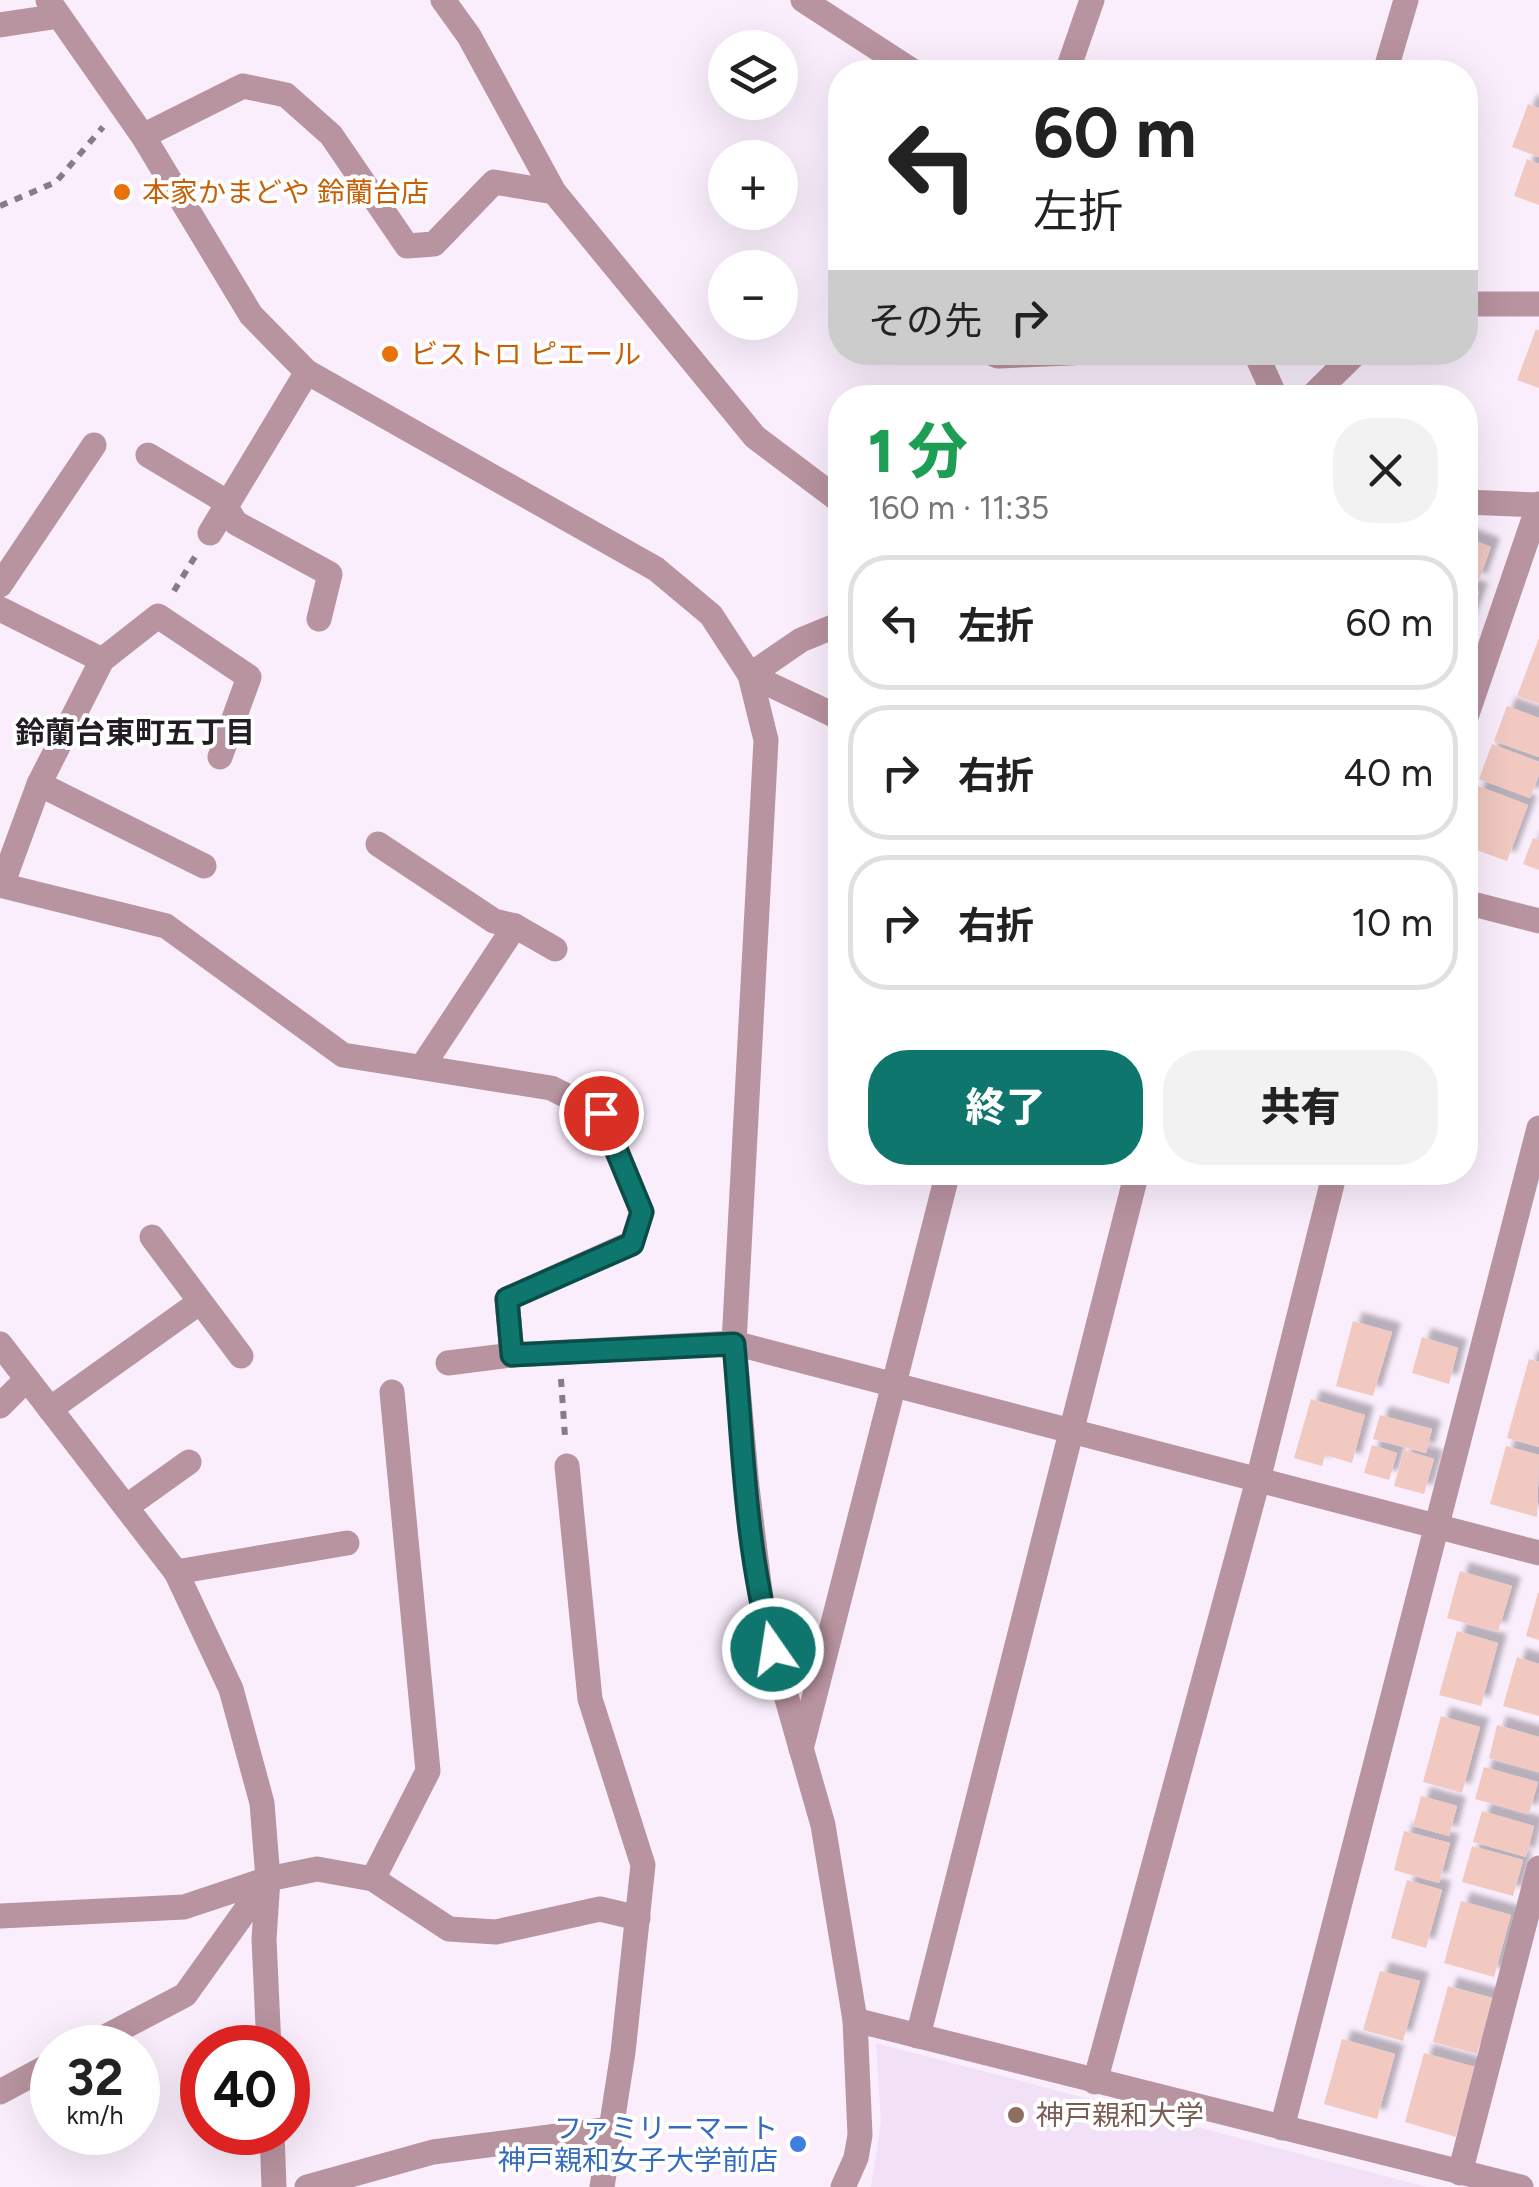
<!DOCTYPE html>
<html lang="ja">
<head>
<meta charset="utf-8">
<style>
  :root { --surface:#fff; --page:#f2f2f2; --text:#222; --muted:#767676; --line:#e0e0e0; --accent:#0f766e }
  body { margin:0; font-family:Figtree,"Noto Sans JP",sans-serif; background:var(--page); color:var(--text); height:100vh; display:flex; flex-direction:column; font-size:38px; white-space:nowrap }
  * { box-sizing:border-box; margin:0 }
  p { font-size:32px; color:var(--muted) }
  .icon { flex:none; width:55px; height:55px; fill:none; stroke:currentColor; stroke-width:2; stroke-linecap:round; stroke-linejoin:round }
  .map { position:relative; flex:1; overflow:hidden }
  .details { position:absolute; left:828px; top:385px; width:650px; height:800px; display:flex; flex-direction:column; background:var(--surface); border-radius:40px; box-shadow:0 10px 40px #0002 }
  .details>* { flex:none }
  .hud { position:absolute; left:828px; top:60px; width:650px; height:305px; border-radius:40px; box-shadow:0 10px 40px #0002; background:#fff; color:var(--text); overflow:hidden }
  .controls { position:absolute; left:708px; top:30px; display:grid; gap:20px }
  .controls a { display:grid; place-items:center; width:90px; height:90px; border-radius:50%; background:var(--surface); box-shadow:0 10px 40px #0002; font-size:50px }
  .speed { position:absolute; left:30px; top:2025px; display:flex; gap:20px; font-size:50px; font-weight:700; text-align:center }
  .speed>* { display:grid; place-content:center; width:130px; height:130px; border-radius:50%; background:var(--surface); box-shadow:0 10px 40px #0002; line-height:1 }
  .speed small { font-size:25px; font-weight:400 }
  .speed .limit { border:15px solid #d22; background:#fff; color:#111 }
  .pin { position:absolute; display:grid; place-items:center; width:85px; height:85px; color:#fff; margin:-42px; border:5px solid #fff; border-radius:50%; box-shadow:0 2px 10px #0007 }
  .me { position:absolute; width:110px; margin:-55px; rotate:347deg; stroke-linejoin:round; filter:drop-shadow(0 0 8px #0008) }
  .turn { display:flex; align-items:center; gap:35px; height:210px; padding:0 40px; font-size:45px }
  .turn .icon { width:130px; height:130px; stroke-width:2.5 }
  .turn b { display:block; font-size:70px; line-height:85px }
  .then { display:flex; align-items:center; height:95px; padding:0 40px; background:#0003; gap:20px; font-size:38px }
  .round { display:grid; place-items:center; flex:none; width:105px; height:105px; border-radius:40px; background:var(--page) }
  .head { display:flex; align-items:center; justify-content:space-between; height:170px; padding:0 40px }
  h1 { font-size:60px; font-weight:800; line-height:75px; color:#1e9e55 }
  .cta { display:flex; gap:20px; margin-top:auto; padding:20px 40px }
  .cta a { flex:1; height:115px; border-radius:40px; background:var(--accent); color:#fff; font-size:40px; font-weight:800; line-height:115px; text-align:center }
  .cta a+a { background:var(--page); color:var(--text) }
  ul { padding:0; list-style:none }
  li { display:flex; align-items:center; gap:30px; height:135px; margin:0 20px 15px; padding:0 20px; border:5px solid var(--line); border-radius:40px }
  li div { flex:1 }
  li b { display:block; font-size:38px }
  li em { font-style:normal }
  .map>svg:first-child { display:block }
</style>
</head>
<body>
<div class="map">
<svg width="1539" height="2187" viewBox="0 0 1539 2187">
  <defs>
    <filter id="shadow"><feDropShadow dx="9" dy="-9" stdDeviation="2.5" flood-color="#0004"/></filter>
  </defs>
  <rect width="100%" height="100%" fill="#faeefd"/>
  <polygon fill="#f2e1f6" points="876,2043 1124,2108 1427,2187 871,2187 881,2122"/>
  <g fill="#f1c9c1" filter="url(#shadow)">
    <polygon points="1528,104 1539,108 1539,157 1512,147"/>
    <polygon points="1527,159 1539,164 1539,205 1514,196"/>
    <polygon points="1536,329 1539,331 1539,388 1517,380"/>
    <polygon points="1465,537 1491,547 1478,583 1465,578"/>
    <polygon points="1465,587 1479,592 1465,629"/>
    <polygon points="1539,638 1539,704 1517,696"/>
    <polygon points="1507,706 1539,718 1539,757 1494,741"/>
    <polygon points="1492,744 1539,762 1539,775 1530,798 1479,779"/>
    <polygon points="1478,786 1528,805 1507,861 1465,846 1465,822"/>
    <polygon points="1533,838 1539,840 1539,870 1523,864"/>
    <polygon points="1353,1321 1392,1332 1373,1396 1336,1386"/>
    <polygon points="1422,1337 1458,1348 1449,1384 1412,1373"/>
    <polygon points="1529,1359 1539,1362 1539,1447 1507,1438"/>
    <polygon points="1311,1399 1365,1415 1352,1463 1325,1455 1322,1466 1294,1458"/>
    <polygon points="1380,1415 1432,1429 1426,1453 1373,1439"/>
    <polygon points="1372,1445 1397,1453 1389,1480 1364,1473"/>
    <polygon points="1506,1446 1539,1455 1537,1517 1490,1504"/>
    <polygon points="1404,1450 1434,1459 1424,1494 1394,1486"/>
    <polygon points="1460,1571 1512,1586 1498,1632 1447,1618"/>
    <polygon points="1538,1593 1539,1593 1539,1640 1526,1636"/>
    <polygon points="1457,1631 1498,1643 1481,1706 1439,1695"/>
    <polygon points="1517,1657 1539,1664 1539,1716 1503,1706"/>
    <polygon points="1441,1716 1480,1727 1462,1793 1423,1782"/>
    <polygon points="1497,1725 1539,1737 1539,1772 1489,1758"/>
    <polygon points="1484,1767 1538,1782 1529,1814 1475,1799"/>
    <polygon points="1421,1796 1457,1806 1449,1836 1413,1826"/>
    <polygon points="1482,1811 1534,1826 1526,1857 1473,1842"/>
    <polygon points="1404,1831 1450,1843 1439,1883 1394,1870"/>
    <polygon points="1472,1846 1523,1860 1513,1896 1462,1882"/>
    <polygon points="1407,1880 1442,1890 1426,1948 1391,1938"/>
    <polygon points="1461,1901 1511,1915 1494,1977 1444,1963"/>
    <polygon points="1380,1971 1420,1981 1403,2041 1363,2030"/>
    <polygon points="1448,1986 1493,1998 1477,2054 1433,2042"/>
    <polygon points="1342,2039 1395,2054 1377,2119 1324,2104"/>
    <polygon points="1424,2053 1475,2067 1456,2137 1405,2122"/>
  </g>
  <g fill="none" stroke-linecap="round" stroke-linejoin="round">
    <g stroke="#847c86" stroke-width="6" stroke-dasharray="8 8" stroke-linecap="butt">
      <polyline points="0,206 56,182 103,127"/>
      <polyline points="174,591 196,555"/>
      <polyline points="561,1379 565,1437"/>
    </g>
    <g stroke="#b893a0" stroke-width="25">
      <polyline points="443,0 469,36 554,192 755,437 840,501"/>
      <polyline points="803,0 914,72"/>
      <polyline points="0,25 59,16"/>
      <polyline points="1067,72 1092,0"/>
      <polyline points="1385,72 1406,0"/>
      <polyline points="143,136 243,86 286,95 331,135 407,246 434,244 494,182 554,192"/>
      <polyline points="1465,304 1539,304"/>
      <polyline points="989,352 998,356 1091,352"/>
      <polyline points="1255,352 1276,398"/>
      <polyline points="1310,398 1357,352"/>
      <polyline points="148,455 220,498 236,523 330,574 319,619"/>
      <polyline points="1465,502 1539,505"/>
      <polyline points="210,533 307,372"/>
      <polyline points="0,585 94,445"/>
      <polyline points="0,609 102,660"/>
      <polyline points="840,624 801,640 750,675 840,718"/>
      <polyline points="1465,720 1539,504"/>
      <polyline points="39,784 204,866"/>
      <polyline points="378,844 494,921 515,926 555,949"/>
      <polyline points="0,885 166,926 343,1055 551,1088 601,1113 642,1212 632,1243 507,1299 512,1355"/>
      <polyline points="2,885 39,784 102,660 158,616 249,677 220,757"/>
      <polyline points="1465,902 1539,921"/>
      <polyline points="422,1067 515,926"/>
      <polyline points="152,1237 241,1356"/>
      <polyline points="0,1344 176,1572 231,1689 262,1803 268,1879 185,1995 84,2048"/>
      <polyline points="448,1363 512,1355 734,1343 1539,1553"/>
      <polyline points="0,1406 27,1379"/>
      <polyline points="50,1409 200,1302"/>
      <polyline points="567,1466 590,1699 643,1865 623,2052 602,2187"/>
      <polyline points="126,1507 189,1462"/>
      <polyline points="176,1572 347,1543"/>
      <polyline points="801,1749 948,1172"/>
      <polyline points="268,1879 264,1939 269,2048"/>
      <polyline points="373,1879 428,1771 392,1392"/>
      <polyline points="0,1916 184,1907 268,1879 317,1869 373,1879 449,1929 496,1932 600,1909 638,1918"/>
      <polyline points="855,2020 1521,2187"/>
      <polyline points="918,2036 1137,1172"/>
      <polyline points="1095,2082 1258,1480 1335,1172"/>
      <polyline points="0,2092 52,2064"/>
      <polyline points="1282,2128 1539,1128"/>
      <polyline points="272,2132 274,2187"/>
      <polyline points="1460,2173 1539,1868"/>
      <polyline points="307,2187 433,2152 611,2129"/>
    </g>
    <polyline stroke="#b893a0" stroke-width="25" points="48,0 143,136 251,315 307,372 656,569 711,615 750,675 766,740 734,1343 747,1487 763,1615 823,1825 855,2020 860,2135 856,2158 843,2187"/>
  </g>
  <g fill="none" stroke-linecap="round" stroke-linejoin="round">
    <g stroke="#0a4d48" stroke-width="25">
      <path id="route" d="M601,1113L642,1212L632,1244L507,1299L512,1355L734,1344C743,1444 745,1551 773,1649"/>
    </g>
    <use href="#route" stroke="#0f766e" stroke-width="18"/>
  </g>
  <g fill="#e8710a" stroke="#fff" stroke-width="4">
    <circle cx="122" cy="192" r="10"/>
    <circle cx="390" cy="354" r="10"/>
  </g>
  <circle fill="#8d6e63" stroke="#fff" stroke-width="4" cx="1016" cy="2115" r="10"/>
  <circle fill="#3f7fe0" stroke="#fff" stroke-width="4" cx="798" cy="2144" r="10"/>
  <g text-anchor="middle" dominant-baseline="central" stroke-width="8" stroke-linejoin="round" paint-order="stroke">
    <g font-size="28" fill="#c56008" stroke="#fff" text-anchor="start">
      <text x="142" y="192">本家かまどや 鈴蘭台店</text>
      <text x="410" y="354">ビストロ ピエール</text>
    </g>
    <g font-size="28" fill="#785e54" stroke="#fff" text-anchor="start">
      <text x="1036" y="2115">神戸親和大学</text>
    </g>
    <g font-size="28" fill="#366cbe" stroke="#fff" text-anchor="end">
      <text x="778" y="2128">ファミリーマート<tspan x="778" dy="32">神戸親和女子大学前店</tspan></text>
    </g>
    <g font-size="30" font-weight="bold" fill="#211d22" stroke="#fff">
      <text x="135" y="732">鈴蘭台東町五丁目</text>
    </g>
  </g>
</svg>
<div class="controls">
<a><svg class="icon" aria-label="layers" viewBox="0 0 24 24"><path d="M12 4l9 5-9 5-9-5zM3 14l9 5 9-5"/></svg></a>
<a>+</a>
<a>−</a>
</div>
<div class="speed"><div>32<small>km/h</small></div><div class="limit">40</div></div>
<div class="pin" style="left:601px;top:1113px;background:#d93025"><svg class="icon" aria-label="arrive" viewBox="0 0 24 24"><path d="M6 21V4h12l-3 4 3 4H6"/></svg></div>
<svg class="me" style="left:773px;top:1649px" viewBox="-20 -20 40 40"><circle r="17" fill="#0f766e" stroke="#fff" stroke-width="3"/><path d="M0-11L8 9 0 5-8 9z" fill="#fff"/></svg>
<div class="hud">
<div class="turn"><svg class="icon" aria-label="left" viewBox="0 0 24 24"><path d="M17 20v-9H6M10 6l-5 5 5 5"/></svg><div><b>60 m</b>左折</div></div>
<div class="then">その先<svg class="icon" aria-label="right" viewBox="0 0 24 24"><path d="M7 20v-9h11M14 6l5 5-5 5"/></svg></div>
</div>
<section class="details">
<div class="head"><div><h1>1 分</h1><p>160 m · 11:35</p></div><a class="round"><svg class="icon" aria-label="close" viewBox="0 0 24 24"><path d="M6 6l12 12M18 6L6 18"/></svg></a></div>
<ul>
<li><svg class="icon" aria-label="left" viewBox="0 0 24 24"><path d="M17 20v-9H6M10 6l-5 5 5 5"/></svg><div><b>左折</b></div><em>60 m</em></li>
<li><svg class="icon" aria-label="right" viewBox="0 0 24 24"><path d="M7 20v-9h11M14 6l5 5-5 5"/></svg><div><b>右折</b></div><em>40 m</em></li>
<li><svg class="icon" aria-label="right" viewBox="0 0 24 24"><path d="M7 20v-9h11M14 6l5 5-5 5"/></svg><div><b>右折</b></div><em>10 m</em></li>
</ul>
<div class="cta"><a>終了</a><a>共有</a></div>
</section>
</div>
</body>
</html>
